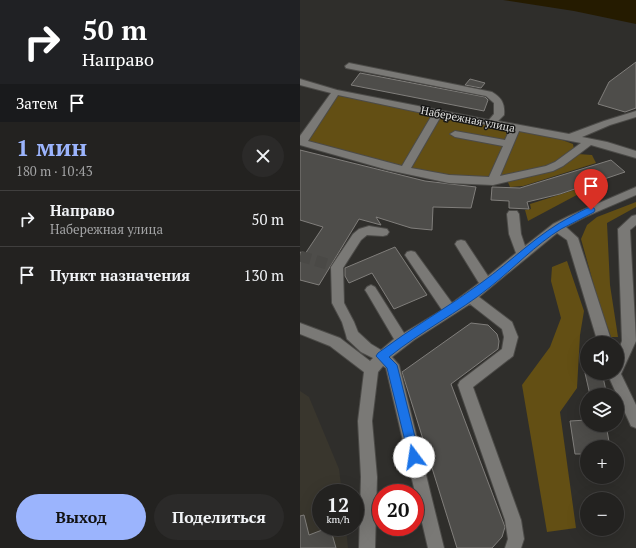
<!DOCTYPE html>
<html lang="ru">
<head>
<meta charset="utf-8">
<style>
  :root { --surface:#232220; --page:#2b2a29; --text:#f1f3f6; --muted:#a3a4a5; --line:#403f3e; --accent:#9bb4fd }
  body { margin:0; font-family:"PT Serif",serif; background:var(--page); color:var(--text); height:100vh; display:flex; flex-direction:column; font-size:15px; white-space:nowrap }
  * { box-sizing:border-box; margin:0 }
  p { font-size:13px; color:var(--muted) }
  .icon { flex:none; width:22px; height:22px; fill:none; stroke:currentColor; stroke-width:2; stroke-linecap:round; stroke-linejoin:round }
  .map { position:relative; flex:1; overflow:hidden }
  .details { display:flex; flex-direction:column; background:var(--surface); width:300px }
  .details>* { flex:none }
  .hud { background:#202124; color:#fff; overflow:hidden }
  .controls { position:absolute; left:280px; top:336px; display:grid; gap:8px }
  .controls a { display:grid; place-items:center; width:44px; height:44px; border-radius:50%; background:var(--surface); box-shadow:0 4px 16px #0002,0 0 0 1px var(--line); font-size:20px }
  .speed { position:absolute; left:12px; top:484px; display:flex; gap:8px; font-size:20px; font-weight:700; text-align:center }
  .speed>* { display:grid; place-content:center; width:52px; height:52px; border-radius:50%; background:var(--surface); box-shadow:0 4px 16px #0002,0 0 0 1px var(--line); line-height:1 }
  .speed small { font-size:10px; font-weight:400 }
  .speed .limit { border:6px solid #d22; background:#fff; color:#111 }
  .pin { position:absolute; display:grid; place-items:center; width:34px; height:34px; color:#fff; margin:-41px -17px; border-radius:50% 50% 50% 0; rotate:-45deg; box-shadow:0 0 4px #0007 }
  .pin .icon { rotate:45deg }
  .me { position:absolute; width:44px; margin:-22px; rotate:346deg; stroke-linejoin:round; filter:drop-shadow(0 0 3px #0008) }
  .turn { display:flex; align-items:center; gap:14px; height:84px; padding:0 16px; font-size:18px }
  .turn .icon { width:52px; height:52px; stroke-width:2.5 }
  .turn b { display:block; font-size:28px; line-height:34px }
  .then { display:flex; align-items:center; height:38px; padding:0 16px; background:#0003; gap:8px; font-size:15px }
  .round { display:grid; place-items:center; flex:none; width:42px; height:42px; border-radius:21px; background:var(--page) }
  .summary { display:flex; align-items:center; justify-content:space-between; height:68px; padding:0 16px }
  h1 { font-size:24px; font-weight:800; line-height:30px; color:var(--accent) }
  .button { display:flex; gap:8px; margin-top:auto; padding:8px 16px }
  .button a { flex:1; height:46px; border-radius:24px; background:var(--accent); color:#111; font-size:16px; font-weight:800; line-height:46px; text-align:center }
  .button a+a { background:var(--page); color:var(--text) }
  ul { padding:0; list-style:none }
  li { display:flex; align-items:center; gap:12px; height:56px; padding:0 16px; border-top:1px solid var(--line) }
  li div { flex:1 }
  li b { display:block; font-size:15px }
  li em { font-style:normal }
  main { display:flex; flex:1; min-height:0 }
  .map>svg:first-child { display:block }
</style>
</head>
<body>
<main>
<section class="details">
<div class="hud">
<div class="turn"><svg class="icon" aria-label="right" viewBox="0 0 24 24"><path d="M7 20v-9h11M14 6l5 5-5 5"/></svg><div><b>50 m</b>Направо</div></div>
<div class="then">Затем<svg class="icon" aria-label="arrive" viewBox="0 0 24 24"><path d="M6 21V4h12l-3 4 3 4H6"/></svg></div>
</div>
<div class="summary"><div><h1>1 мин</h1><p>180 m · 10:43</p></div><a class="round"><svg class="icon" aria-label="close" viewBox="0 0 24 24"><path d="M6 6l12 12M18 6L6 18"/></svg></a></div>
<ul>
<li><svg class="icon" aria-label="right" viewBox="0 0 24 24"><path d="M7 20v-9h11M14 6l5 5-5 5"/></svg><div><b>Направо</b><p>Набережная улица</p></div><em>50 m</em></li>
<li><svg class="icon" aria-label="arrive" viewBox="0 0 24 24"><path d="M6 21V4h12l-3 4 3 4H6"/></svg><div><b>Пункт назначения</b></div><em>130 m</em></li>
</ul>
<div class="button"><a>Выход</a><a>Поделиться</a></div>
</section>
<div class="map">
<svg width="336" height="548" viewBox="0 0 336 548">
  <rect width="100%" height="100%" fill="#2f2e2b"/>
  <polygon fill="#39362d" points="0,391 9,397 39,469 42,493 21,493 21,527 46,527 48,548 0,548"/>
  <g fill="#634f14">
    <polygon points="35,95 257,138 273,144 274,149 250,167 196,178 159,177 130,172 83,163 8,145 5,140"/>
    <polygon points="278,154 292,155 296,163 223,186 210,187 207,180 249,171"/>
    <polygon points="303,181 228,221 225,210 231,209 230,204"/>
    <polygon points="336,202 336,207 307,223 310,285 318,337 311,337 298,300 281,239 287,225 297,217"/>
    <polygon points="267,261 284,311 280,335 277,388 260,412 276,528 247,532 222,385 250,347 261,318 251,281 252,267"/>
  </g>
  <polygon fill="#251b00" points="203,0 336,0 336,24 274,11"/>
  <g fill="#4e4d4a" stroke="#807e7b">
    <polygon points="336,62 336,108 325,112 298,104 309,82"/>
    <polygon points="60,73 185,97 188,100 184,111 51,85"/>
    <polygon points="170,79 185,83 181,88 165,85"/>
    <polygon points="0,150 125,181 176,187 171,208 133,207 132,230 111,228 76,217 81,225 59,219 19,285 0,280 0,252 5,254 23,227 0,220"/>
    <polygon points="311,160 325,172 260,194 227,202 229,209 209,208 209,201 191,200 192,187 220,188"/>
    <polygon points="95,247 127,295 94,309 72,273 49,283 45,276 45,268"/>
    <polygon points="171,323 188,325 197,334 199,341 198,349 151,384 205,527 202,537 192,548 157,548 102,372"/>
    <polygon points="285,373 302,373 307,395 290,395"/>
    <polygon points="287,420 287,425 306,425 310,447 287,447 287,454 275,454 270,421"/>
    <polygon points="4,515 9,535 30,527 36,548 0,548 0,516"/>
  </g>
  <g fill="none" stroke-linecap="round" stroke-linejoin="round">
    <polyline stroke="#4a4946" stroke-width="11" stroke-dasharray="11 5.5" stroke-linecap="butt" points="0,256 31,265"/>
    <g stroke="#4c4b48" stroke-width="2">
      <g id="minor">
        <path d="M49,63L192,92C202,98 205,104 204,115L198,121L269,134L304,121L336,111V117L310,125L282,137L307,142L336,151V158L291,145L263,166L253,171L193,185L149,183L88,170L0,145V136L31,93L0,85V79L37,90L189,120L194,114V103L186,96L46,68L45,66ZM38,95L132,115L102,166L8,141ZM141,116L210,129L205,140L155,131L150,134L155,137L203,146L189,177L149,175L111,168ZM219,131L281,143L255,162L246,166L200,176Z"/>
        <polygon points="336,187 336,195 285,217 266,227 278,238 312,343 298,343 267,240 257,233 179,297 212,322 218,337 213,356 173,387 221,520 224,539 221,548 205,548 208,539 205,520 158,385 160,381 202,349 204,337 202,329 170,304 114,340 92,357 99,365 144,548 128,548 86,368 83,366 78,372 72,421 77,477 75,548 59,548 61,477 58,421 64,372 30,346 0,334 0,323 40,338 70,361 73,358 61,352 47,339 46,335 42,322 32,303 31,267 53,234 59,229 69,226 87,229 89,232 87,235 83,236 67,235 61,240 43,268 44,303 54,322 58,332 71,344 81,350 94,339 67,293 65,290 67,287 71,285 75,287 104,333 142,310 107,258 105,255 107,252 111,251 115,252 152,303 179,283 155,244 157,241 161,240 165,241 188,276 216,253 209,234 207,214 209,211 217,211 219,214 221,234 225,246 253,224 269,216"/>
        <polygon points="336,215 336,225 330,230 336,341 321,374 336,405 336,428 331,426 307,373 317,373 317,354 322,341 318,229 332,216"/>
      </g>
    </g>
    <use href="#minor" fill="#7a7976" fill-rule="evenodd"/>
  </g>
  <path fill="#1a73e8" stroke="#114b97" d="M291,207L294,208L295,210L294,212C283,218 272,223 261,229C235,245 214,268 190,287C158,313 121,331 89,357L97,365L120,457L118,461L114,462L110,461L87,368L76,356L78,353C111,328 147,308 181,283C212,261 237,234 272,216C278,213 284,209 291,207Z"/>
  <g text-anchor="middle" dominant-baseline="central" stroke-width="3" stroke-linejoin="round" paint-order="stroke">
    <g font-size="11" fill="#e2e2e0" stroke="#161615">
      <text transform="translate(168 119) rotate(11)">Набережная улица</text>
    </g>
  </g>
</svg>
<div class="controls">
<a><svg class="icon" aria-label="sound" viewBox="0 0 24 24"><path d="M4 9h4l5-4v14l-5-4H4zM17 9q2 3 0 6"/></svg></a>
<a><svg class="icon" aria-label="layers" viewBox="0 0 24 24"><path d="M12 4l9 5-9 5-9-5zM3 14l9 5 9-5"/></svg></a>
<a>+</a>
<a>−</a>
</div>
<div class="speed"><div>12<small>km/h</small></div><div class="limit">20</div></div>
<div class="pin" style="left:291px;top:210px;background:#d93025"><svg class="icon" aria-label="arrive" viewBox="0 0 24 24"><path d="M6 21V4h12l-3 4 3 4H6"/></svg></div>
<svg class="me" style="left:114px;top:457px" viewBox="-20 -20 40 40"><circle r="19" fill="#fff"/><path d="M0-13L10 11 0 6-10 11z" fill="#1a73e8"/></svg>
</div>
</main>
</body>
</html>
